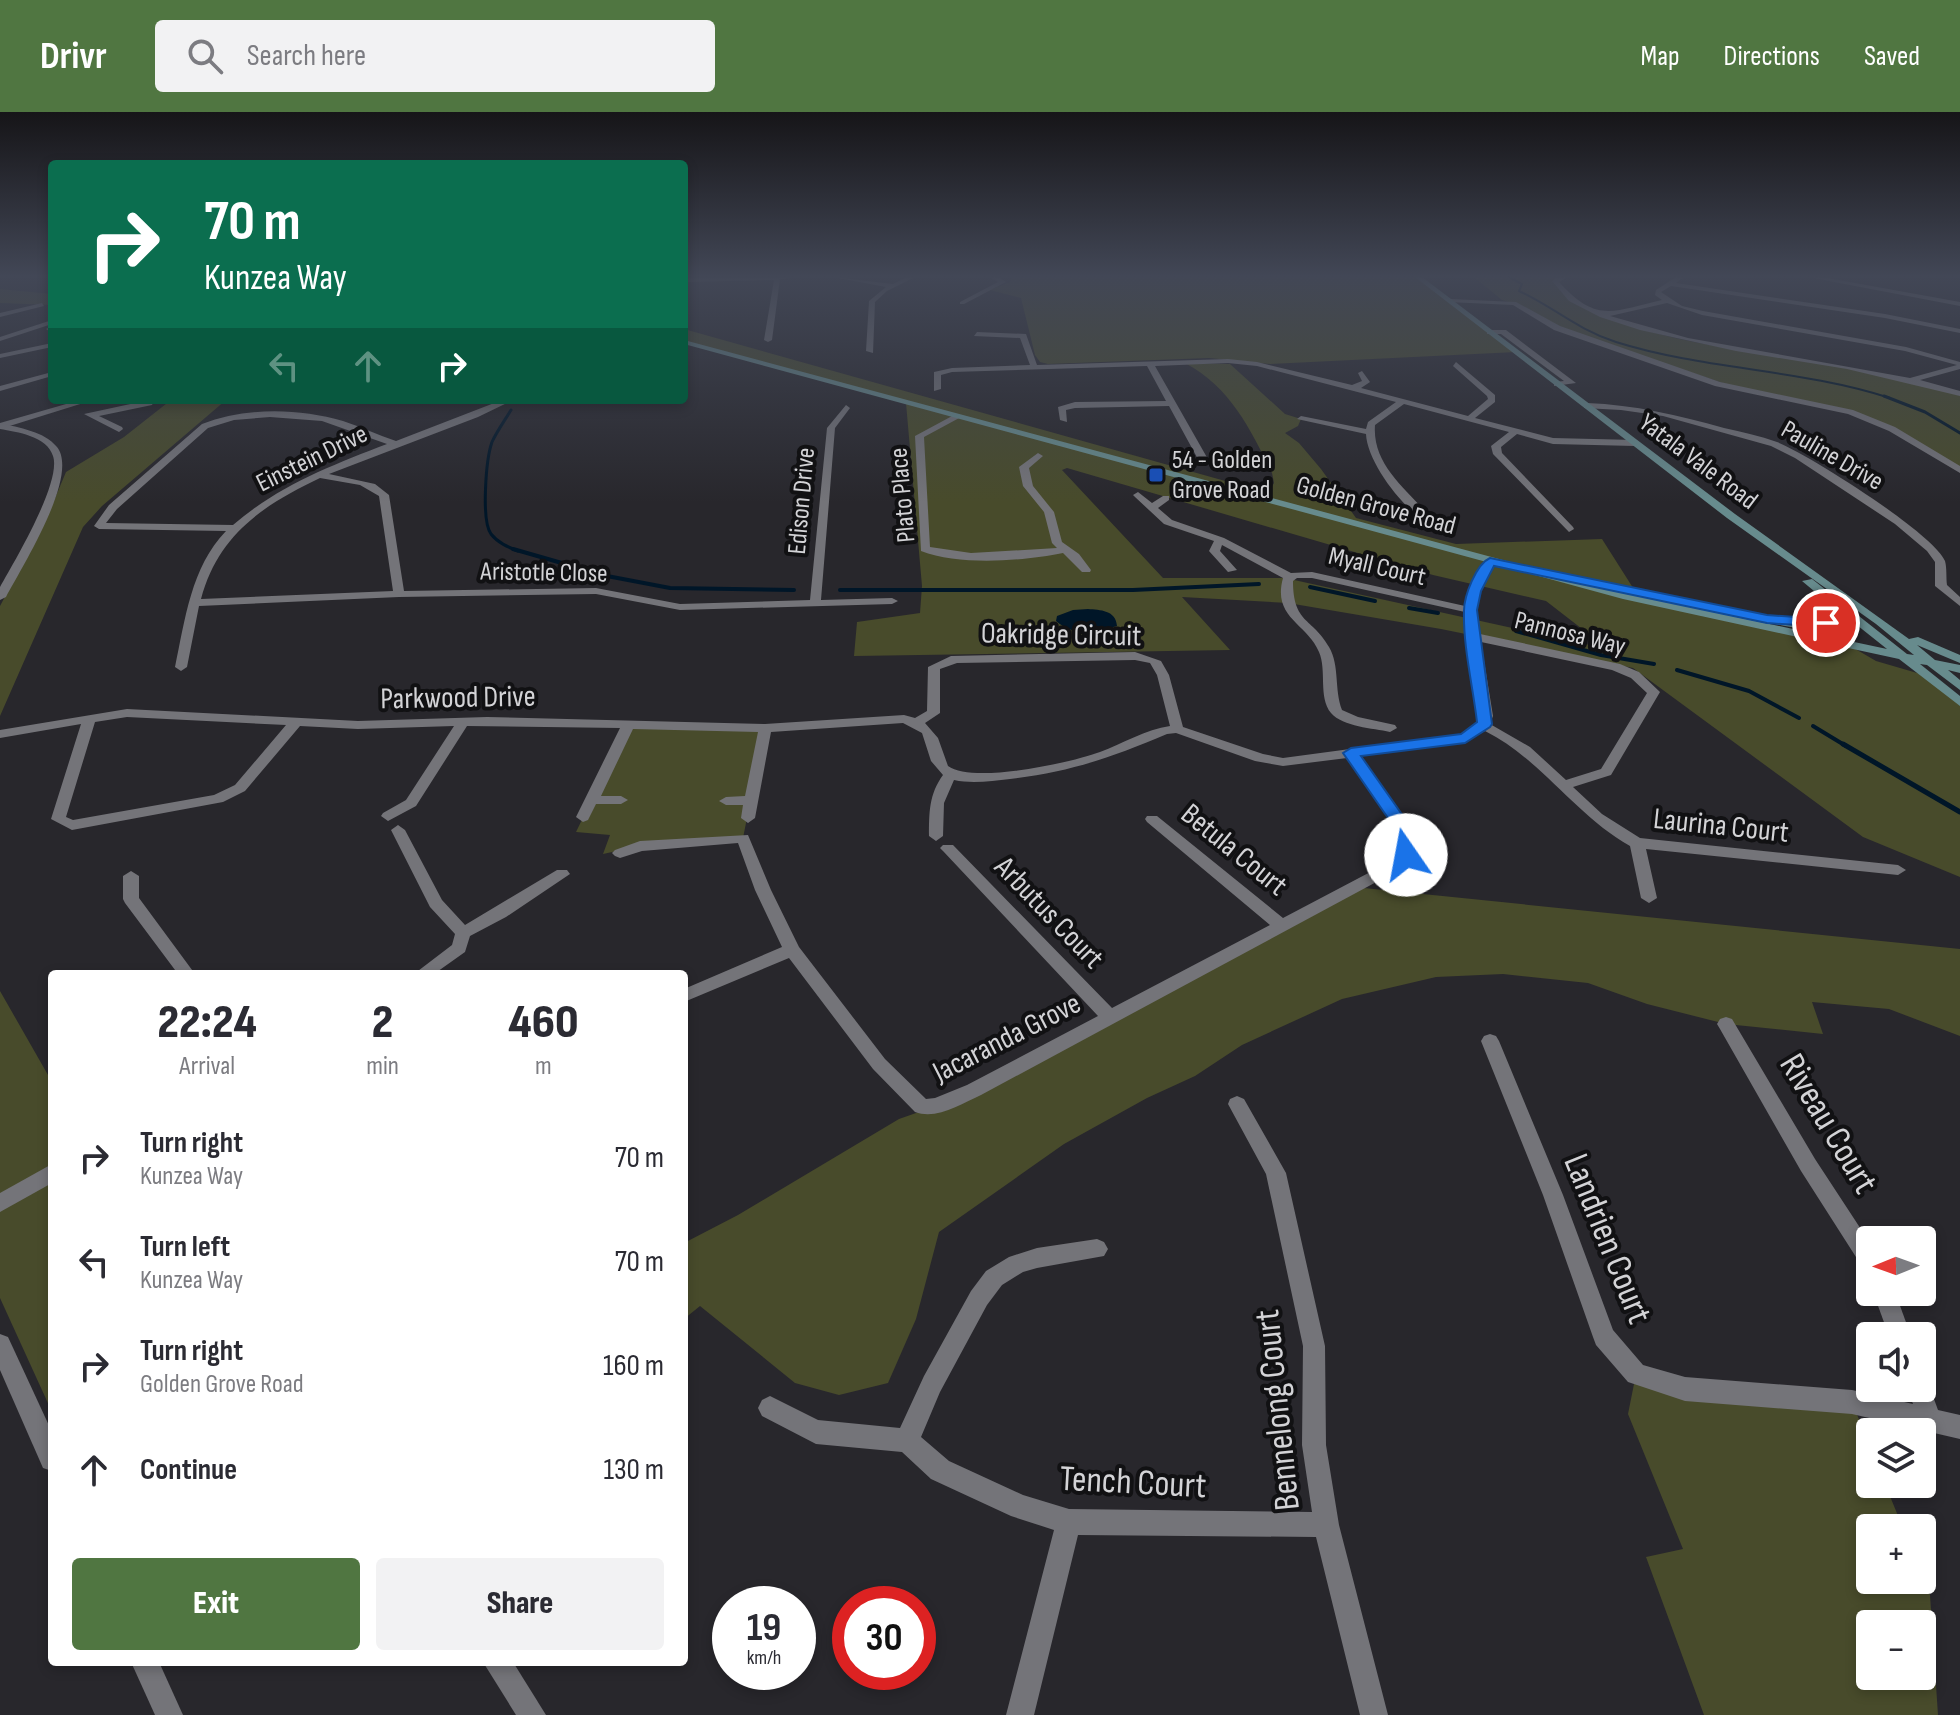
<!DOCTYPE html>
<html lang="en">
<head>
<meta charset="utf-8">
<style>
  :root { --surface:#fff; --page:#f2f2f3; --text:#2b2b33; --muted:#7c7c81; --accent:#507641 }
  body { margin:0; font-family:"Sofia Sans Condensed",sans-serif; background:var(--page); color:var(--text); height:100vh; display:flex; flex-direction:column; font-size:30px; white-space:nowrap }
  * { box-sizing:border-box; margin:0 }
  p { font-size:26px; color:var(--muted) }
  .icon { flex:none; width:44px; height:44px; fill:none; stroke:currentColor; stroke-width:2; stroke-linecap:round; stroke-linejoin:round }
  .map { position:relative; flex:1; overflow:hidden }
  .sheet { position:absolute; left:48px; top:858px; width:640px; height:696px; display:flex; flex-direction:column; background:var(--surface); border-radius:8px; box-shadow:0 4px 12px #0003 }
  .sheet>* { flex:none }
  .banner { position:absolute; left:48px; top:48px; width:640px; height:244px; border-radius:8px; box-shadow:0 4px 12px #0003; background:#0b6e4f; color:#fff; overflow:hidden }
  .needle { width:52px; rotate:269deg }
  .buttons { position:absolute; left:1856px; top:1114px; display:grid; gap:16px }
  .buttons a { display:grid; place-items:center; width:80px; height:80px; border-radius:8px; background:var(--surface); box-shadow:0 4px 12px #0003; font-size:40px }
  .speed { position:absolute; left:712px; top:1474px; display:flex; gap:16px; font-size:40px; font-weight:700; text-align:center }
  .speed>* { display:grid; place-content:center; width:104px; height:104px; border-radius:50%; background:var(--surface); box-shadow:0 4px 12px #0003; line-height:1 }
  .speed small { font-size:20px; font-weight:400 }
  .speed .limit { border:12px solid #d22; background:#fff; color:#111 }
  .pin { position:absolute; display:grid; place-items:center; width:68px; height:68px; color:#fff; margin:-34px; border:4px solid #fff; border-radius:50%; box-shadow:0 2px 8px #0007 }
  .me { position:absolute; width:88px; margin:-44px; rotate:348deg; stroke-linejoin:round; filter:drop-shadow(0 0 6px #0008) }
  .turn { display:flex; align-items:center; gap:28px; height:168px; padding:0 24px; font-size:36px }
  .turn .icon { width:104px; height:104px; stroke-width:2.5 }
  .turn b { display:block; font-size:56px; line-height:68px }
  .lanes { display:flex; align-items:center; height:76px; padding:0 24px; background:#0003; justify-content:center; gap:40px; direction:ltr }
  .lanes .off { opacity:.35 }
  .eta { display:flex; justify-content:space-evenly; align-items:center; height:136px; text-align:center }
  .eta b { font-size:48px; font-weight:800; line-height:56px }
  .primary-button { display:flex; gap:16px; margin-top:auto; padding:16px 24px }
  .primary-button a { flex:1; height:92px; border-radius:8px; background:var(--accent); color:#fff; font-size:32px; font-weight:800; line-height:92px; text-align:center }
  .primary-button a+a { background:var(--page); color:var(--text) }
  ul { padding:0; list-style:none }
  li { display:flex; align-items:center; gap:24px; height:104px; padding:0 24px }
  li div { flex:1 }
  li b { display:block; font-size:30px }
  li em { font-style:normal }
  header { display:flex; align-items:center; gap:48px; box-sizing:border-box; height:112px; padding:0 40px; background:var(--accent); color:#fff }
  header strong { font-size:38px }
  nav { display:flex; gap:44px; margin-inline-start:auto; font-size:28px }
  .search { width:560px; height:72px; background:var(--page); display:flex; align-items:center; gap:20px; box-sizing:border-box; padding:0 28px; border-radius:8px; color:var(--muted); font-size:30px }
  .map>svg:first-child { display:block }
</style>
</head>
<body>
<header>
<strong>Drivr</strong>
<div class="search"><svg class="icon" aria-label="search" viewBox="0 0 24 24"><circle cx="10" cy="10" r="6"/><path d="M15 15l6 6"/></svg>Search here</div>
<nav><a>Map</a><a>Directions</a><a>Saved</a></nav>
</header>
<div class="map">
<svg width="1960" height="1603" viewBox="0 0 1960 1603">
  <rect width="100%" height="100%" fill="#28272c"/>
  <g fill="#484b2b" fill-rule="evenodd">
    <polygon points="1012,165 1418,165 1516,240 1270,252 1209,246 1048,252 1040,250 1035,243 1021,186 990,178 1010,170"/>
    <path d="M1474,165H1564L1557,168L1560,179C1631,230 1739,236 1823,251C1869,259 1915,271 1960,282V358L1863,304L1738,276L1551,214L1522,194L1502,188Z"/>
    <polygon points="0,177 52,182 52,193 0,191"/>
    <path d="M684,217L1268,381L1274,371L1272,361C1250,316 1230,275 1185,251L1230,252L1285,302L1301,307L1298,314L1285,321L1299,331L1321,357L1356,406L1456,432L1602,427L1635,479L1537,460L1852,535L1876,549L1924,563L1960,590V765L1863,725L1633,556L1441,517L1288,491L1182,485L1230,538L854,544L857,510L920,501L922,474L906,291L684,230ZM1067,356L1433,463L1546,489L1608,537L1285,466H1163L1062,358Z"/>
    <polygon points="171,288 226,288 102,394 83,415 0,604 0,494 45,410 66,360 124,325"/>
    <polygon points="628,613 765,616 743,726 640,734 603,742 610,723 576,720"/>
    <polygon points="1354,775 1960,837 1960,924 1889,897 1812,890 1823,922 1726,912 1647,892 1588,871 1503,862 1436,865 1342,887 1242,933 1195,964 1147,986 1064,1032 939,1120 916,1207 888,1271 839,1283 795,1271 700,1194 684,1207 684,1131 738,1103 899,1007 936,994"/>
    <polygon points="0,879 52,970 52,1300 0,1186"/>
    <path d="M1636,1262L1852,1290L1870,1335V1372H1885L1903,1416H1870V1468H1922V1464L1930,1483L1938,1603H1704L1646,1445L1683,1437L1628,1302ZM1870,1512H1922V1564H1870Z"/>
  </g>
  <path fill="#001628" d="M1088,497C1100,498 1116,498 1117,514C1096,520 1074,525 1056,509L1057,504L1073,498Z"/>
  <g fill="none" stroke-linecap="round" stroke-linejoin="round">
    <path stroke="#001628" stroke-width="2" d="M1509,165L1522,172L1519,179C1554,195 1576,217 1616,230C1705,258 1801,257 1890,286"/>
    <g stroke="#001628" stroke-width="3">
      <polyline points="1884,284 1925,300 1960,321"/>
      <path d="M511,298C505,308 497,319 492,330C486,347 481,408 491,422C498,431 508,435 518,439"/>
    </g>
    <g stroke="#001628" stroke-width="4">
      <polyline points="513,437 607,464 670,476 794,478"/>
      <polyline points="1310,475 1375,489"/>
      <polyline points="840,478 1133,478 1259,472"/>
      <polyline points="1409,496 1438,501"/>
      <polyline points="1516,519 1601,543 1654,552"/>
      <polyline points="1677,558 1749,579 1799,606"/>
      <polyline points="1813,614 1846,634"/>
    </g>
    <polyline stroke="#001628" stroke-width="5" points="1843,632 1960,700"/>
    <g fill="#747479" fill-rule="evenodd">
      <polygon points="802,165 780,167 772,228 768,230 764,228 774,168 684,170 684,166"/>
      <polygon points="833,165 893,172 907,165 915,165 887,179 875,190 873,241 866,239 869,189 886,175"/>
      <polygon points="990,165 998,165 1006,170 964,192 960,192 960,190 998,170"/>
      <path d="M1558,165H1567L1559,170C1597,212 1613,199 1662,188L1655,183L1656,178L1676,165H1684L1676,171L1885,202L1960,217V221L1885,206L1671,174L1661,180L1682,194L1703,199L1906,235L1960,250V257L1920,268L1960,279V284L1847,257L1736,239L1640,218L1600,205L1569,189L1552,169ZM1667,191L1702,203L1905,239L1957,253L1910,266L1688,226L1610,204Z"/>
      <polygon points="1808,165 1822,165 1960,190 1960,194"/>
      <polygon points="1450,187 1516,190 1560,214 1720,270 1853,298 1895,315 1960,354 1960,361 1889,319 1848,302 1715,274 1554,218 1513,193 1448,190"/>
      <polygon points="42,191 44,194 0,205 0,201"/>
      <polygon points="50,215 52,215 52,221 46,217"/>
      <polygon points="1487,218 1506,218 1576,271 1554,274 1554,270 1564,269 1501,222 1487,222"/>
      <path d="M977,220L1026,222L1037,253L1228,247L1257,250L1352,273L1362,269L1358,261L1362,259L1370,270L1361,276L1468,304L1488,287L1487,284L1453,254L1456,250L1495,283V290L1475,306L1553,326L1635,328L1639,331L1635,334L1553,332L1517,322L1501,335L1502,341L1573,415L1574,417L1569,420L1493,342L1491,334L1509,320L1404,292L1375,313C1372,354 1408,378 1432,407L1427,410C1403,397 1367,350 1366,322L1297,307L1301,304L1366,317L1368,310L1396,290L1257,254L1228,251L1155,254L1209,349L1204,352L1199,349L1169,294L1075,296L1066,298L1067,310L1060,308L1058,295L1075,290L1166,289L1147,254L952,260L941,263V277L934,279V260L952,256L1030,253L1020,226L974,224Z"/>
      <polygon points="52,231 52,235 0,246 0,242"/>
      <polygon points="52,260 52,264 0,279 0,274"/>
      <polygon points="80,288 93,288 0,317 0,311"/>
      <polygon points="149,288 153,291 152,293 99,304 122,315 123,317 119,320 84,302"/>
      <path d="M502,288H513L478,305L329,362L375,372L389,383L404,479L596,476L680,492L810,488L827,316L846,293L850,296L835,316L821,488L892,486L898,489L892,492L680,498L596,482L399,485L199,494L187,555L181,559L175,555C185,508 191,455 226,419L99,417L94,414L109,393L202,312C246,295 298,296 343,309C361,315 378,323 396,329ZM270,305L322,309L387,332C332,353 278,374 233,413L106,411L117,397L208,316L234,308ZM320,366L360,373L379,384L393,479L201,487C218,423 263,393 320,366Z"/>
      <path d="M1587,291C1635,293 1678,303 1724,316C1742,320 1760,324 1777,330C1808,342 1933,421 1945,449C1947,456 1946,466 1947,473L1960,485V494L1935,474V450L1927,439L1895,412L1795,346L1771,334L1663,304L1621,298L1584,296V292Z"/>
      <path d="M954,303L961,305L924,325L930,435L971,441L1057,436L1052,431L1044,400L1023,374L1019,355L1038,341L1043,344L1029,356L1033,374L1054,400L1062,430L1079,442L1091,458L1090,460H1082L1063,441C1023,449 960,454 921,439L915,324Z"/>
      <path d="M1138,380L1152,391L1163,384H1169V388L1158,396L1172,408L1224,426L1291,461L1312,460L1465,494L1468,479L1485,449L1494,447L1495,449C1480,478 1474,489 1480,522L1620,552L1639,560L1660,580L1611,663L1573,675L1602,702L1640,726L1898,753L1906,758L1898,763L1646,737L1657,786L1649,791L1641,786L1630,734C1575,703 1541,647 1485,619L1465,630L1360,644L1414,721L1416,732L1406,754L981,983C961,992 937,1008 915,1000L873,957L789,846L684,890V877L782,835L755,778L738,731L642,739L620,746L615,744L612,741L615,738L640,729L748,723L771,778L799,835L885,947L926,987L935,986L967,973L1098,904L943,739L940,736L943,733H953L1112,896L1270,813L1147,710L1145,707L1147,704H1157L1283,806L1395,747L1402,732L1400,721L1347,646L1283,654L1255,649L1176,621L1167,622C1113,645 1070,660 1010,667C992,669 972,672 954,668L944,691L943,724L936,729L929,724C929,701 929,682 943,663L931,649L922,621L903,611L771,620L755,706L748,711L741,706L743,693H726L719,689L726,685L745,684L758,620L633,617L601,684H621L628,688L621,692H596L588,708L583,710L576,705L620,616L467,614L416,694L388,709L381,704L383,701L406,688L454,614L358,617L300,614L245,679L223,690L72,718L51,707L81,612L0,626V618L127,597L358,609L487,605L765,612L904,603L915,606L927,599L928,555L951,544L1135,540L1161,549L1169,563L1183,615L1263,642L1283,646L1462,622L1476,613L1479,604L1465,500L1312,466H1297L1293,469C1293,512 1312,505 1329,535C1340,554 1334,577 1342,598L1358,605L1395,613L1397,616L1390,620C1373,616 1343,615 1331,601C1318,585 1327,558 1319,540C1307,511 1272,506 1283,466L1222,433L1220,439L1237,458L1228,460L1209,439L1214,429L1164,412L1135,385L1133,383ZM1481,530L1612,558L1631,566L1647,581L1601,657L1566,668L1530,635L1490,612L1493,604ZM1135,548L1150,551L1157,563L1170,614C1146,617 1122,632 1100,640C1070,651 973,672 948,654L938,626L925,611L940,601V557L957,551ZM127,605L286,613L235,673L214,683L73,708L66,705L95,610Z"/>
      <polygon points="398,713 405,718 442,788 465,813 557,758 567,758 570,762 506,805 470,824 465,840 434,862 414,862 452,833 455,822 430,795 391,718"/>
      <polygon points="131,759 139,764 139,786 195,862 178,862 125,791 123,787 123,764"/>
      <polygon points="1726,905 1732,907 1815,1047 1870,1131 1870,1159 1863,1156 1801,1059 1720,917 1717,912 1720,907"/>
      <polygon points="1490,922 1496,924 1499,929 1563,1083 1613,1218 1643,1253 1685,1265 1852,1278 1913,1292 1907,1276 1922,1276 1922,1266 1927,1268 1938,1298 1960,1303 1960,1327 1852,1302 1685,1289 1628,1270 1596,1233 1593,1225 1543,1083 1481,929 1484,924"/>
      <polygon points="1237,984 1244,987 1286,1061 1325,1234 1326,1333 1339,1413 1388,1603 1360,1603 1316,1425 1078,1423 1034,1603 1006,1603 1054,1418 1011,1404 931,1367 902,1340 816,1332 762,1304 758,1296 762,1288 770,1284 818,1308 900,1316 924,1264 971,1179 986,1159 1009,1145 1037,1136 1097,1127 1104,1130 1108,1137 1104,1144 1037,1156 1023,1160 1002,1173 987,1193 940,1280 921,1325 949,1349 1023,1383 1069,1397 1312,1400 1302,1333 1303,1234 1266,1062 1228,992 1230,987"/>
      <polygon points="52,1052 52,1071 0,1100 0,1081"/>
      <polygon points="1873,1180 1895,1180 1911,1224 1889,1224"/>
      <polygon points="483,1550 513,1550 546,1603 516,1603"/>
    </g>
    <g fill="#747479" fill-rule="evenodd">
      <polygon points="52,208 52,212 0,229 0,225"/>
      <path d="M0,311C19,316 44,319 57,335C80,364 21,456 6,485L0,488V475C14,450 62,370 53,344C47,324 17,320 0,317Z"/>
      <polygon points="0,1222 8,1225 52,1320 52,1359 43,1356 0,1258"/>
      <polygon points="131,1550 159,1550 183,1603 155,1603"/>
    </g>
    <path fill="#678b8d" fill-rule="evenodd" d="M1415,165H1422L1735,402L1909,527L1918,525L1960,543V551L1917,533L1935,548L1960,553V561L1948,558L1960,568V578L1927,553L1920,552L1960,584V594L1899,547L1623,487L684,232V228L1629,482L1887,537L1843,502C1824,525 1788,515 1763,509L1761,507C1780,495 1810,523 1832,501L1826,489L1802,469L1812,467L1907,542L1914,543L1876,512L1727,406Z"/>
  </g>
  <linearGradient id="sky" x2="0" y2="1"><stop stop-color="#161518"/><stop offset="0.42" stop-color="#424756"/><stop offset="1" stop-color="#424756" stop-opacity="0"/></linearGradient>
  <rect width="1960" height="390" fill="url(#sky)"/>
  <path fill="#1a73e8" stroke="#114b97" stroke-width="2" d="M1490,446L1767,503L1826,507L1833,511L1826,515L1767,511L1494,454L1481,479L1477,498L1492,612L1490,615L1465,631L1361,644L1415,721C1417,731 1418,739 1412,747H1400L1399,722L1343,641L1351,636L1461,622L1477,610C1473,575 1463,535 1464,499C1464,484 1476,452 1490,446Z"/>
  <rect fill="#1a4fb4" stroke="#111113" stroke-width="3" x="1148" y="355" width="16" height="16" rx="4"/>
  <g text-anchor="middle" dominant-baseline="central" stroke-width="8" stroke-linejoin="round" paint-order="stroke">
    <g font-size="26" fill="#d3d3d6" stroke="#111113">
      <text transform="translate(1832 344) rotate(30)">Pauline Drive</text>
      <text transform="translate(312 347) rotate(-26)">Einstein Drive</text>
      <text transform="translate(1698 350) rotate(37)">Yatala Vale Road</text>
      <text transform="translate(903 383) rotate(-95)">Plato Place</text>
      <text transform="translate(802 389) rotate(-85)">Edison Drive</text>
      <text transform="translate(1376 394) rotate(15)">Golden Grove Road</text>
      <text transform="translate(1377 455) rotate(13)">Myall Court</text>
      <text transform="translate(544 461) rotate(1)">Aristotle Close</text>
      <text transform="translate(1570 522) rotate(14)">Pannosa Way</text>
    </g>
    <g font-size="26" fill="#d3d3d6" stroke="#111113" text-anchor="start">
      <text x="1172" y="348">54 - Golden<tspan x="1172" dy="30">Grove Road</tspan></text>
    </g>
    <g font-size="30" fill="#d3d3d6" stroke="#111113">
      <text transform="translate(1061 523) rotate(1)">Oakridge Circuit</text>
      <text transform="translate(458 586) rotate(-1)">Parkwood Drive</text>
      <text transform="translate(1721 714) rotate(6)">Laurina Court</text>
      <text transform="translate(1234 738) rotate(39)">Betula Court</text>
      <text transform="translate(1049 801) rotate(46)">Arbutus Court</text>
      <text transform="translate(1007 926) rotate(-27)">Jacaranda Grove</text>
    </g>
    <g font-size="36" fill="#d3d3d6" stroke="#111113">
      <text transform="translate(1828 1012) rotate(59)">Riveau Court</text>
      <text transform="translate(1607 1127) rotate(68)">Landrien Court</text>
      <text transform="translate(1278 1298) rotate(-96)">Bennelong Court</text>
      <text transform="translate(1133 1371) rotate(3)">Tench Court</text>
    </g>
  </g>
</svg>
<div class="buttons">
<a><svg class="needle" viewBox="-14 -14 28 28"><path d="M0-13l5 13h-10z" fill="#e53935"/><path d="M0 13l5-13h-10z" fill="#7c7c81"/></svg></a>
<a><svg class="icon" aria-label="sound" viewBox="0 0 24 24"><path d="M4 9h4l5-4v14l-5-4H4zM17 9q2 3 0 6"/></svg></a>
<a><svg class="icon" aria-label="layers" viewBox="0 0 24 24"><path d="M12 4l9 5-9 5-9-5zM3 14l9 5 9-5"/></svg></a>
<a>+</a>
<a>−</a>
</div>
<div class="speed"><div>19<small>km/h</small></div><div class="limit">30</div></div>
<div class="pin" style="left:1826px;top:511px;background:#d93025"><svg class="icon" aria-label="arrive" viewBox="0 0 24 24"><path d="M6 21V4h12l-3 4 3 4H6"/></svg></div>
<svg class="me" style="left:1406px;top:743px" viewBox="-20 -20 40 40"><circle r="19" fill="#fff"/><path d="M0-13L10 11 0 6-10 11z" fill="#1a73e8"/></svg>
<div class="banner">
<div class="turn"><svg class="icon" aria-label="right" viewBox="0 0 24 24"><path d="M7 20v-9h11M14 6l5 5-5 5"/></svg><div><b>70 m</b>Kunzea Way</div></div>
<div class="lanes"><svg class="icon off" aria-label="left" viewBox="0 0 24 24"><path d="M17 20v-9H6M10 6l-5 5 5 5"/></svg><svg class="icon off" aria-label="ahead" viewBox="0 0 24 24"><path d="M12 20V5M6 11l6-6 6 6"/></svg><svg class="icon" aria-label="right" viewBox="0 0 24 24"><path d="M7 20v-9h11M14 6l5 5-5 5"/></svg></div>
</div>
<section class="sheet">
<div class="eta">
<div><b>22:24</b><p>Arrival</p></div>
<div><b>2</b><p>min</p></div>
<div><b>460</b><p>m</p></div>
</div>
<ul>
<li><svg class="icon" aria-label="right" viewBox="0 0 24 24"><path d="M7 20v-9h11M14 6l5 5-5 5"/></svg><div><b>Turn right</b><p>Kunzea Way</p></div><em>70 m</em></li>
<li><svg class="icon" aria-label="left" viewBox="0 0 24 24"><path d="M17 20v-9H6M10 6l-5 5 5 5"/></svg><div><b>Turn left</b><p>Kunzea Way</p></div><em>70 m</em></li>
<li><svg class="icon" aria-label="right" viewBox="0 0 24 24"><path d="M7 20v-9h11M14 6l5 5-5 5"/></svg><div><b>Turn right</b><p>Golden Grove Road</p></div><em>160 m</em></li>
<li><svg class="icon" aria-label="ahead" viewBox="0 0 24 24"><path d="M12 20V5M6 11l6-6 6 6"/></svg><div><b>Continue</b></div><em>130 m</em></li>
</ul>
<div class="primary-button"><a>Exit</a><a>Share</a></div>
</section>
</div>
</body>
</html>
